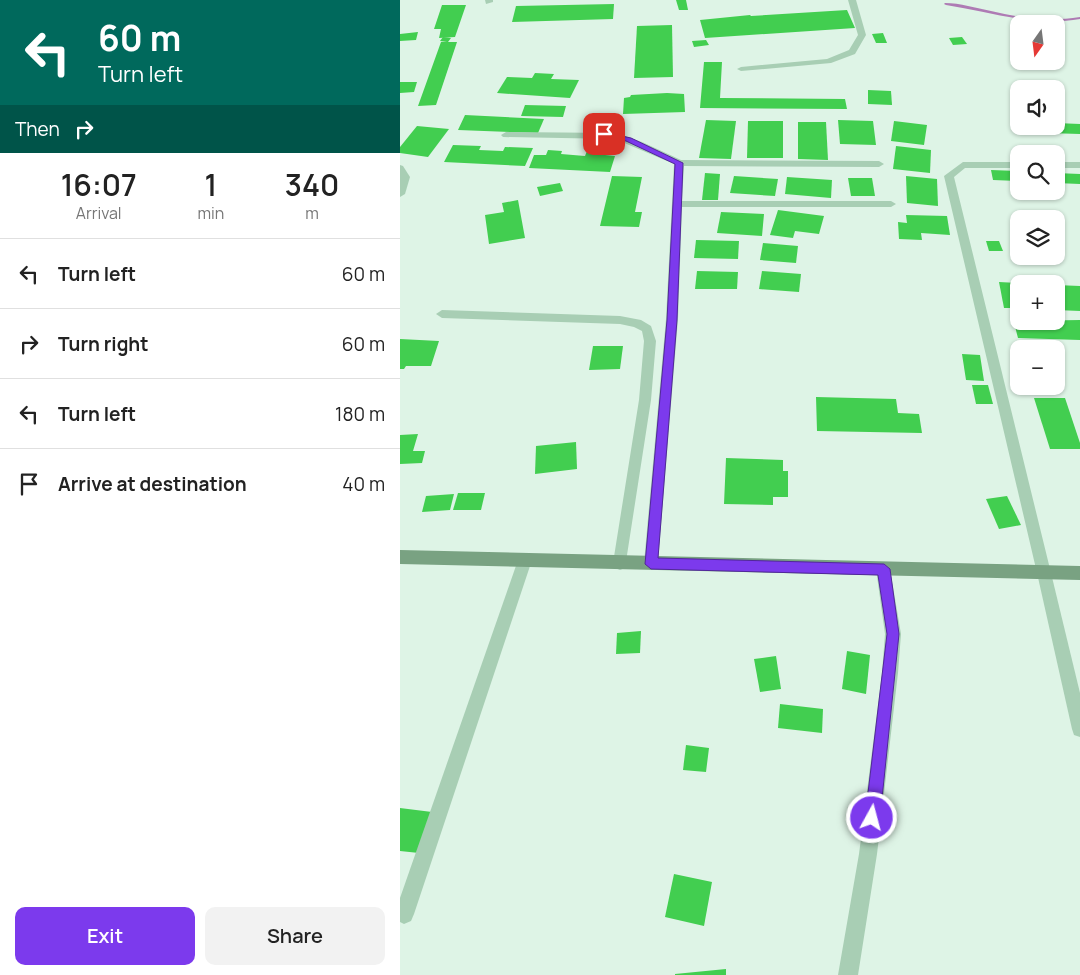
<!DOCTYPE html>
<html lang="en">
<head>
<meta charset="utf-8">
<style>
  :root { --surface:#fff; --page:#f2f2f2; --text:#222; --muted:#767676; --line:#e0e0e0; --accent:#7c3aed }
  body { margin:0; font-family:Manrope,sans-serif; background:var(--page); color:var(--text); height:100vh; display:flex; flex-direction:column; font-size:19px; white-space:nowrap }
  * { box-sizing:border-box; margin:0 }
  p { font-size:16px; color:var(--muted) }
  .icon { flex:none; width:28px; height:28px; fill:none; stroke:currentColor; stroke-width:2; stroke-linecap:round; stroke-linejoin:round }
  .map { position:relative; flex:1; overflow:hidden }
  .panel { display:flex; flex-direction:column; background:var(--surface); width:400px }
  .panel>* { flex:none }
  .guide { background:#00695c; color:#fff; overflow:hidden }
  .needle { width:32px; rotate:194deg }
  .buttons { position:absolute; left:610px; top:15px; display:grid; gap:10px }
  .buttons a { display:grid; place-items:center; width:55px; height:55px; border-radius:10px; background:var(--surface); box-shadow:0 1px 4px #0004; font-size:25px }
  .pin { position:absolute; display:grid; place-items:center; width:42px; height:42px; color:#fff; margin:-21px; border-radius:10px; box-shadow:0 2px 8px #0006 }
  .me { position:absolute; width:55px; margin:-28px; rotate:7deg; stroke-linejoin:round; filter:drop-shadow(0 0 4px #0008) }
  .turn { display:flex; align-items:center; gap:18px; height:105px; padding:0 15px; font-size:22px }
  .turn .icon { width:65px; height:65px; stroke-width:2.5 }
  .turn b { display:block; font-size:35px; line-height:42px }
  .then { display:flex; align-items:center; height:48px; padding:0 15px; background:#0003; gap:10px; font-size:19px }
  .eta { display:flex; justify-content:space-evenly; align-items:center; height:85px; text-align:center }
  .eta b { font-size:30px; font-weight:600; line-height:35px }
  .cta { display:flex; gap:10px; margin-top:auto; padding:10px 15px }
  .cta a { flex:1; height:58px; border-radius:10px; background:var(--accent); color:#fff; font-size:20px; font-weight:600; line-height:58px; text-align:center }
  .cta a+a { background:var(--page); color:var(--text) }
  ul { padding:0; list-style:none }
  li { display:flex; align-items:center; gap:15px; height:70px; padding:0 15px; border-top:1px solid var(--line) }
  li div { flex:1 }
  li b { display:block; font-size:19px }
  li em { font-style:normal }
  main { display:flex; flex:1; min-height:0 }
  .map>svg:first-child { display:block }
</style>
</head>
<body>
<main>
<section class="panel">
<div class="guide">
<div class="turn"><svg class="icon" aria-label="left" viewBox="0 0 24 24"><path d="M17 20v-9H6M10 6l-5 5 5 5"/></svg><div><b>60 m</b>Turn left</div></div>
<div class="then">Then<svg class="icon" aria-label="right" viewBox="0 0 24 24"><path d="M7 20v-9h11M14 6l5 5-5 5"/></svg></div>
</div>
<div class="eta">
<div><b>16:07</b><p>Arrival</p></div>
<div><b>1</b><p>min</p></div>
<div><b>340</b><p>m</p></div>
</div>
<ul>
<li><svg class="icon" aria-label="left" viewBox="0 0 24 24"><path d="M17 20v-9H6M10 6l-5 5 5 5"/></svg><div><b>Turn left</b></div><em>60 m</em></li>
<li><svg class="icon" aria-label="right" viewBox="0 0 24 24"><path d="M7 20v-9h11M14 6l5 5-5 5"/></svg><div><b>Turn right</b></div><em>60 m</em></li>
<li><svg class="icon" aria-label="left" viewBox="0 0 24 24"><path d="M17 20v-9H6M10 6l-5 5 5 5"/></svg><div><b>Turn left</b></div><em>180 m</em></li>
<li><svg class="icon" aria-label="arrive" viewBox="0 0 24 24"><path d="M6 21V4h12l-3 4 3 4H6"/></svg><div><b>Arrive at destination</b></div><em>40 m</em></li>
</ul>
<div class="cta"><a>Exit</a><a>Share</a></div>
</section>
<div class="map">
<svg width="680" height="975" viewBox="0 0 680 975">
  <rect width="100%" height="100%" fill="#def4e6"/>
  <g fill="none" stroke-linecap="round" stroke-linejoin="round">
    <path fill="#ae7bb4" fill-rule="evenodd" d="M545,3C560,3 576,8 591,11C621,18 649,22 680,17V19C634,27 591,12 546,5L544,4Z"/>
  </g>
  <g fill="#42ce50">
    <polygon points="276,0 286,0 288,10 279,10"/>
    <polygon points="214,4 213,19 112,22 116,6"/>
    <polygon points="42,5 66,5 55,37 39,38 41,29 34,29"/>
    <polygon points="447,10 455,28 305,38 300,20 350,15 351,16"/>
    <polygon points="272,25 273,77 234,78 237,26"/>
    <polygon points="18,32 16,40 0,41 0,34"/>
    <polygon points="483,33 487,43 476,43 472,34"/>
    <polygon points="43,37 51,38 48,42 57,42 36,105 18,106 41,42 47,42 40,41"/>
    <polygon points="562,37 567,44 553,45 549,38"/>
    <polygon points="306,40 309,45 294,47 292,41"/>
    <polygon points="304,62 322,62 320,98 445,99 447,109 300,108"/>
    <polygon points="135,73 154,74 151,79 179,80 170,98 97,93 107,77 132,78"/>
    <polygon points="0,82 17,82 14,92 0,93"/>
    <polygon points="468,90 491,91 492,105 468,104"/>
    <polygon points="267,93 284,94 285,112 223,114 224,98 230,97 231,95"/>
    <polygon points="125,105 166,106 163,117 121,116"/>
    <polygon points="65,115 144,119 138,133 58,130"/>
    <polygon points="306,120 336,121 331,159 299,158"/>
    <polygon points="438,120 473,121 476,145 440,144"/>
    <polygon points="348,121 383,121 383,158 347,158"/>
    <polygon points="494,121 527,125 524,145 491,141"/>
    <polygon points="398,122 426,122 428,160 398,159"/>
    <polygon points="656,123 680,124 680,134 647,133 645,126 656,126"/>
    <polygon points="17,126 49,129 28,157 0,153 0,147"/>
    <polygon points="53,145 81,146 79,150 103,151 105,147 133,148 125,166 44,162"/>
    <polygon points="496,146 531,150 530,173 493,169"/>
    <polygon points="148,150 162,151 161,154 185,156 187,151 206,152 205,155 215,156 210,172 129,168 134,155 146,155"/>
    <polygon points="591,170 619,171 619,181 593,180"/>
    <polygon points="305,173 320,174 318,200 302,200"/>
    <polygon points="656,173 680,174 680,184 656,183"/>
    <polygon points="212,176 242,177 235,212 242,212 239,227 200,226"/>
    <polygon points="334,176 378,179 375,196 330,193"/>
    <polygon points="506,176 537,179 538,206 507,203"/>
    <polygon points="387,177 432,180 431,198 385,194"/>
    <polygon points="448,178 472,178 475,196 451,196"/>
    <polygon points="160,183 163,191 140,196 137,187"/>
    <polygon points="118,200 125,238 89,244 85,215 104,212 102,203"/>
    <polygon points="378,210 424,216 419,234 395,231 393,238 370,235"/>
    <polygon points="321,212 364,214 362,236 317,233"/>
    <polygon points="506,215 547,216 550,235 521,233 522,240 499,239 498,222 507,223"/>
    <polygon points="296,240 339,241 338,259 294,258"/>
    <polygon points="586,241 599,241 603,251 589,251"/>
    <polygon points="363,243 398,246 396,263 360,260"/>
    <polygon points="297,271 338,272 337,289 295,289"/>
    <polygon points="362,271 401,274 399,292 359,289"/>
    <polygon points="599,282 619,283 619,308 604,308"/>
    <polygon points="656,285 680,286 680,311 656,310"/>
    <polygon points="613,319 619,319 619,321 680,320 680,340 618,338"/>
    <polygon points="0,339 39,341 31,366 6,366 4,369 0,369"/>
    <polygon points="193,346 223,346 220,369 189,370"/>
    <polygon points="562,354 580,355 584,381 566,380"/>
    <polygon points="572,385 588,385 593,404 576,404"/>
    <polygon points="416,397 496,399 498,413 519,414 522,433 417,431"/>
    <polygon points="634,398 665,398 680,443 680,449 650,449"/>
    <polygon points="18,434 13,451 25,451 22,463 0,464 0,435"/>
    <polygon points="176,442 177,469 135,474 136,446"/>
    <polygon points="326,458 383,460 383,471 388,471 388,497 373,497 373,505 324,504"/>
    <polygon points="58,493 85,493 81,510 53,510"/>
    <polygon points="54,494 50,510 22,512 26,496"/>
    <polygon points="607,496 621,525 599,529 586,499"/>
    <polygon points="241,631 240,653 216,654 217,633"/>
    <polygon points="447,651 470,655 466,694 442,689"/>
    <polygon points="376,656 381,689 360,692 354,659"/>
    <polygon points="380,704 423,709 422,733 378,728"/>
    <polygon points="286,745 309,748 306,772 283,770"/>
    <polygon points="0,808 32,812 19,853 0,851"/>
    <polygon points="274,874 312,882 304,926 265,917"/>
    <polygon points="326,969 326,975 275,975 275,974"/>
  </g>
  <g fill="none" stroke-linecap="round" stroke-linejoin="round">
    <g fill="#a8ceb4" fill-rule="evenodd">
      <polygon points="448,0 456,0 466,35 455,54 431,63 341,71 337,69 341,67 427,59 449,50 458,35"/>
      <polygon points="563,162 619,162 619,168 565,168 554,177 651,573 649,578 644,580 639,578 637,573 544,176"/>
      <rect x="656" y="162" width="24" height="6"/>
      <polygon points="125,553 130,555 132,560 14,914 11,921 4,924 0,922 0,898 118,560 120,555"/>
      <polygon points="483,562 488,564 490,569 501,634 498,673 477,854 458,975 438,975 459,854 482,673 485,634 476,569 478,564"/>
    </g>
    <g fill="#a8ceb4" fill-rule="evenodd">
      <polygon points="85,0 93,0 93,2 86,4"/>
      <polygon points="106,132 216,133 242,142 281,160 479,161 484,164 479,167 284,166 282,201 491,201 496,204 491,207 282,207 278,319 258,563 256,568 251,570 246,568 244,563 266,319 274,164 215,139 103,137 101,135"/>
      <polygon points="0,165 3,166 10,177 5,194 0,197"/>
      <polygon points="42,310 220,316 241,320 251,326 256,341 251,400 225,568 220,570 215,568 213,563 239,400 244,341 242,331 234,327 220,324 42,318 36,314"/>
      <polygon points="644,566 649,568 651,573 680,693 680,737 674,735 672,729 637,573 639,568"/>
    </g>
    <polygon fill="#79a282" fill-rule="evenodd" points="0,550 680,566 680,580 0,564"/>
  </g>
  <polygon fill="#7c3aed" stroke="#51269a" points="204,132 231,138 283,163 277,320 258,558 484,564 490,569 499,634 480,818 477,823 472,825 467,823 465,818 487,634 478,575 251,569 245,564 267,320 275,164 226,141 201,136 201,133"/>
</svg>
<div class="buttons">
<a><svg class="needle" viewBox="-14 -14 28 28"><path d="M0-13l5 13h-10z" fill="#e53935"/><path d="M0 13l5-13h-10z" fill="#767676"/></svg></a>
<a><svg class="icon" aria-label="sound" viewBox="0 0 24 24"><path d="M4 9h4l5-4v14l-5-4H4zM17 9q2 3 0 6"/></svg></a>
<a><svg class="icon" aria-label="search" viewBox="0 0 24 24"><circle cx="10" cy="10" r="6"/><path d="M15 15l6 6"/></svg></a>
<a><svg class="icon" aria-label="layers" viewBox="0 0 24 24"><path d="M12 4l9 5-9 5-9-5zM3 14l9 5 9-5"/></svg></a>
<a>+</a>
<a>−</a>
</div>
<div class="pin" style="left:204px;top:134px;background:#d93025"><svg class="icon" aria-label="arrive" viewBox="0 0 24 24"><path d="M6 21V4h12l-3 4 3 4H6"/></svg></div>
<svg class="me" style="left:472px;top:818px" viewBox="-20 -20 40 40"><circle r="17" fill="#7c3aed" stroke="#fff" stroke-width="3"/><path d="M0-11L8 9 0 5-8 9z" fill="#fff"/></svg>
</div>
</main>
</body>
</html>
